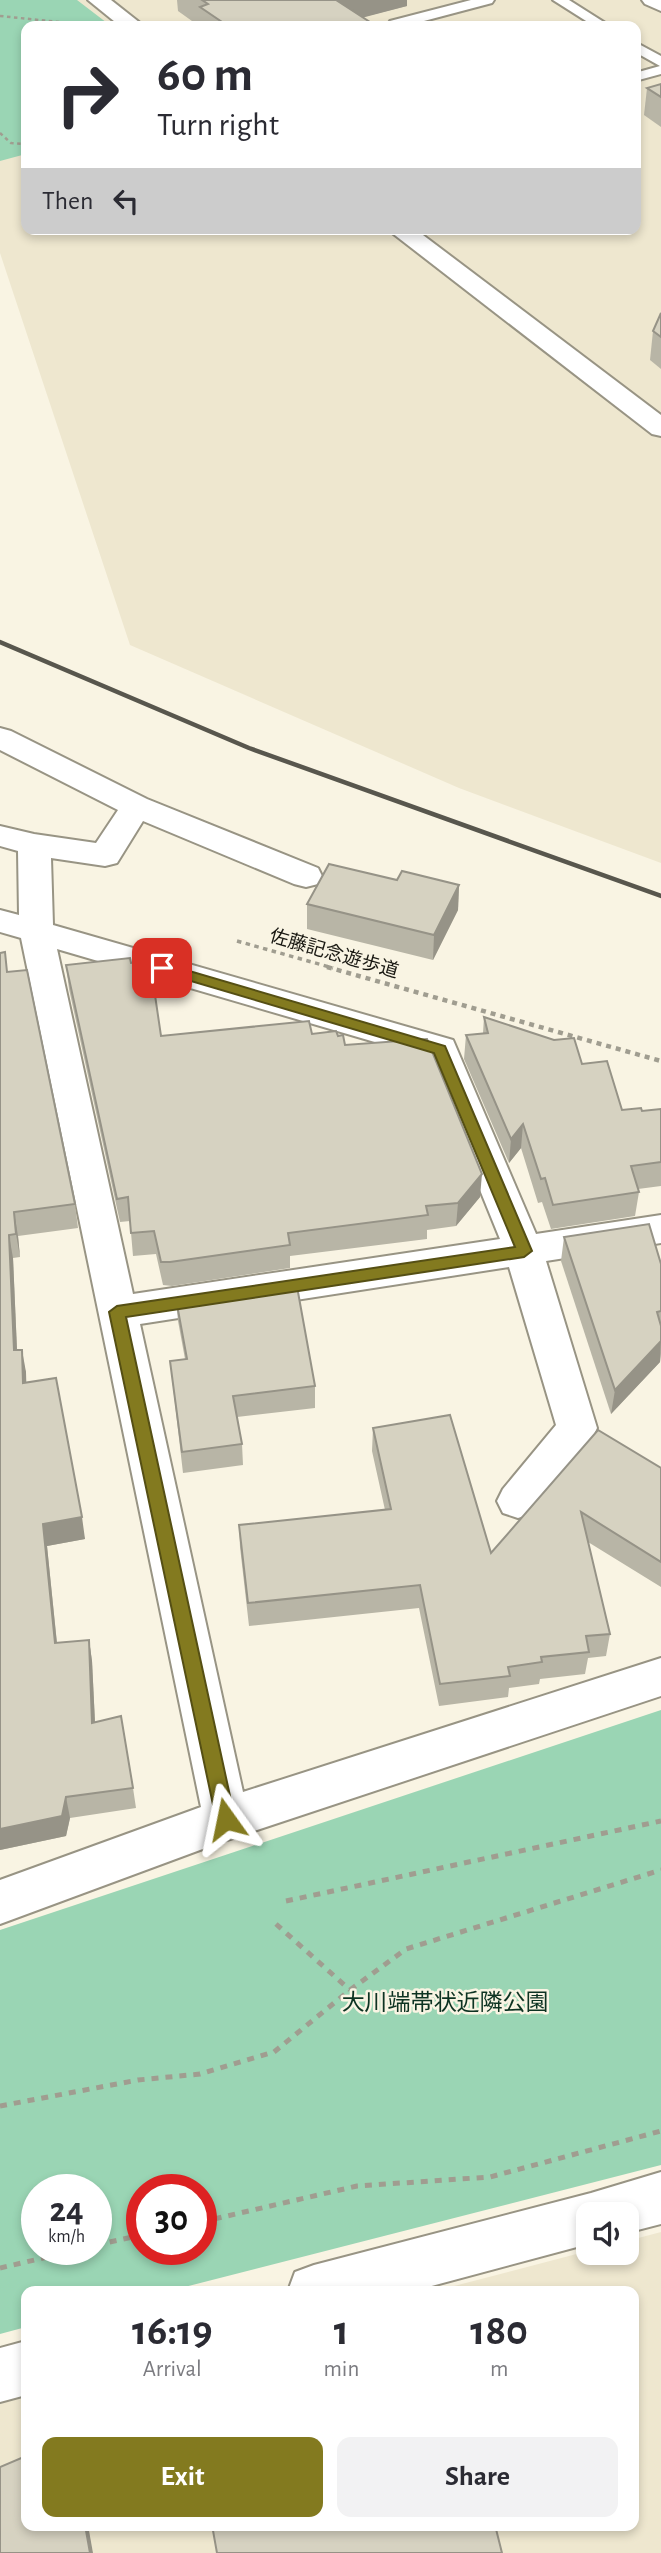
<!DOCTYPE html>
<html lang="en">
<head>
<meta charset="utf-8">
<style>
  :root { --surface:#fff; --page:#f2f2f3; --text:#2b2b33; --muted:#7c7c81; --accent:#837a1f }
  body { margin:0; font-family:"Alegreya Sans","Noto Sans JP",sans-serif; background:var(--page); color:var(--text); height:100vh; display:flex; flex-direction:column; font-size:26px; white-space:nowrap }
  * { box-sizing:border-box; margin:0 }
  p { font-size:23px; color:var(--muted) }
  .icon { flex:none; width:38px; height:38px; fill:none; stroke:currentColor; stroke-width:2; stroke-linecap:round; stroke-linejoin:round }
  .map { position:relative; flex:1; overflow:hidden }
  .sheet { position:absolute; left:21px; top:2286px; width:618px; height:245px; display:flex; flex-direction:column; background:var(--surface); border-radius:14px; box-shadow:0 4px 10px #0003 }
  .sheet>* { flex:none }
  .banner { position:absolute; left:21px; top:21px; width:620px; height:214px; border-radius:14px; box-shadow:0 4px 10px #0003; background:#fff; color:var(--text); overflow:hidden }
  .buttons { position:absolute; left:576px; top:2202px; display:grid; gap:14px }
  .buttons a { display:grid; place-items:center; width:63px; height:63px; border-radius:14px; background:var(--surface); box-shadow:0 4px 10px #0003; font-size:35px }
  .speed { position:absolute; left:21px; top:2174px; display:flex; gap:14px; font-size:35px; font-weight:700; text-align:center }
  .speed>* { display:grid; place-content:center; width:91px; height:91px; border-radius:50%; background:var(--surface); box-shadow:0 4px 10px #0003; line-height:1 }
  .speed small { font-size:18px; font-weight:400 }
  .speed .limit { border:10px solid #d22; background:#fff; color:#111 }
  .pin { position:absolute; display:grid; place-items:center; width:60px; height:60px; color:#fff; margin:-30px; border-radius:14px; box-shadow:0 4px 10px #0006 }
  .me { position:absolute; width:77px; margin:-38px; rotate:348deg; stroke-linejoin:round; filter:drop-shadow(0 0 5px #0008) }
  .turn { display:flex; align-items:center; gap:24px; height:147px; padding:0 21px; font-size:32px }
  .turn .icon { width:91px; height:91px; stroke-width:2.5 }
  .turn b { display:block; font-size:49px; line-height:60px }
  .then { display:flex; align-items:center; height:66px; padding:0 21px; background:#0003; gap:14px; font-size:26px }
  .eta { display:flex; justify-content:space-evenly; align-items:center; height:119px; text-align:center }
  .eta b { font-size:42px; font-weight:600; line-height:49px }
  .primary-button { display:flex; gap:14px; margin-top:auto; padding:14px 21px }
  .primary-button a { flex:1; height:80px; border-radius:14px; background:var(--accent); color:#fff; font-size:28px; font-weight:600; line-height:80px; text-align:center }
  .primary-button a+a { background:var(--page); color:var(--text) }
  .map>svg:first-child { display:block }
</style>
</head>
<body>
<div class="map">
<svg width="661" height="2553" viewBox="0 0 661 2553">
  <rect width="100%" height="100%" fill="#f9f4e3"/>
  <g fill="#eee7cf" fill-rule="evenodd">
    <path d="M0,0H661V863L459,788L130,645L0,253ZM26,26H635V229H26Z"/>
    <polygon points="661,2232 661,2553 0,2553 0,2404 26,2397 26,2525 634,2525 634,2291 435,2291 588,2251 626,2252 627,2241"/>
  </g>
  <g fill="#9ad5b4" fill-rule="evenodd">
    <polygon points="0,0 77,0 111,26 26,26 26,154 0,161"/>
    <path d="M661,1710V2165L169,2291H26V2327L0,2334V1930ZM37,2189H96V2249H37ZM201,2189V2249H142V2189Z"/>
  </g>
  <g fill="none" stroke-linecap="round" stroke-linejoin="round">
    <g stroke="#989484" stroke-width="4">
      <g id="lane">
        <polygon points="471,0 494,0 492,3 405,26 388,24 390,21"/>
        <polygon points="553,0 569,0 610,26 594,26"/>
        <polygon points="635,42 661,56 661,74 635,81 635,73 660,66 635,52"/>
      </g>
    </g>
    <g stroke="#989484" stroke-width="4">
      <g id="street">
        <polygon points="88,0 111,0 144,26 120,26"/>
        <polygon points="642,0 661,0 661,11 645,4"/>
        <polygon points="387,229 415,229 661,415 661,436 652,434"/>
        <path d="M0,728L11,731L147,799L318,868L322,876L318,884L306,887L294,884L143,821L117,863L105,866L51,858L53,925L453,1040L536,1234L661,1215V1243L546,1261L597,1428L591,1440L533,1513L518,1518L503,1513L497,1501L503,1489L556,1425L509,1267L140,1324L243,1792L661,1658V1696L227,1840L0,1924V1880L201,1807L21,938L0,932V910L19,915L18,851L0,846V826L34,834L96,843L118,810L0,750ZM57,949L426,1057L500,1239L133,1294Z"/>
        <polygon points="661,2172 661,2224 626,2233 626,2214 588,2214 588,2244 413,2291 288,2291 295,2272 314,2265 591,2193"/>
        <polygon points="26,2341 26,2395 0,2402 0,2348"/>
      </g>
    </g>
    <g stroke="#a09d90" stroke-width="2.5" stroke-dasharray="3.5 3.5" stroke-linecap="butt">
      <polyline points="0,16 69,23"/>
      <polyline points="0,133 11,143 26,144"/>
    </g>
    <polyline stroke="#a09d90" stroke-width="3.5" stroke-dasharray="4.5 4.5" stroke-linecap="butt" points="237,941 333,968"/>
    <polyline stroke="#a09d90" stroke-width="4.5" stroke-dasharray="5 5" stroke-linecap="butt" points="327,967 661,1061"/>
    <g stroke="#a09d90" stroke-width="5" stroke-dasharray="7 7" stroke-linecap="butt">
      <polyline points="286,1901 661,1821"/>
      <polyline points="276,1924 350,1990"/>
      <polyline points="0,2106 138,2080 200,2074 274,2052 350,1990 406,1949 661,1870"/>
      <polyline points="201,2222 357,2186 490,2177 661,2131"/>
      <polyline points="96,2245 142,2235"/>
      <polyline points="0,2268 82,2249"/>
    </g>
    <use href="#lane" fill="#fff" fill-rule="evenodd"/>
    <use href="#street" fill="#fff" fill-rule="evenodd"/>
    <polyline stroke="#58564d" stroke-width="4.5" points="0,642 249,748 661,896"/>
  </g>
  <g fill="#b8b5a6">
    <polygon points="177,0 407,0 407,6 363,17 376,26 199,26 178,11"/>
    <polygon points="661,84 661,127 644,115 647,88"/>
    <polygon points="661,313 661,369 650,360 653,331"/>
    <polygon points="397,880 459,885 458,910 433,960 307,929 307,904"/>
    <polygon points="0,953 7,972 75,1204 78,1228 18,1236 20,1257 13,1258 17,1350 26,1372 26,1383 85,1539 47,1546 57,1643 89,1640 92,1661 95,1722 133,1788 136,1808 70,1818 66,1836 0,1850"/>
    <polygon points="66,965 161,1036 312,1034 338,1036 480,1197 456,1226 427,1230 427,1239 290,1256 290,1268 172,1286 163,1285 156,1254 133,1256 130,1221 120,1222 69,989"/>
    <polygon points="484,1017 582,1064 622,1110 642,1111 661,1109 661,1186 638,1189 639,1192 635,1216 551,1229 542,1202 538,1203 521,1148 509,1163 464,1059 466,1035 483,1033"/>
    <polygon points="564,1237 661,1264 661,1354 660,1362 611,1414 561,1261"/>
    <polygon points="176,1299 315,1386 315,1408 237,1417 242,1444 243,1465 183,1473 170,1361 185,1359 178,1321"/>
    <polygon points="373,1428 491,1553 661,1468 661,1587 588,1542 610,1634 606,1656 588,1658 585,1674 540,1679 539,1684 509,1688 508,1697 439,1706 419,1608 249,1626 240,1547 239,1525 385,1510 372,1451"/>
  </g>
  <g fill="#969387">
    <polygon points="331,0 407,0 407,6 331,26"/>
    <polygon points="459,885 458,910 433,960 434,935"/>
    <polygon points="523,1124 521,1148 509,1163 511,1139"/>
    <polygon points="482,1174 480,1197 456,1226 458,1203"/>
    <polygon points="14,1212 18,1236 20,1257 16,1234"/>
    <polygon points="9,1235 13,1258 18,1373 14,1350"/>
    <polygon points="661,1341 660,1362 611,1414 615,1390"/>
    <polygon points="22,1350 26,1372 27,1406 23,1383"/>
    <polygon points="82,1517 85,1539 47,1546 59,1664 55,1643 43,1524"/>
    <polygon points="89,1640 92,1661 96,1744 92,1723"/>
    <polygon points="66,1797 70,1818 66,1836 0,1850 0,1829"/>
    <polygon points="85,2525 88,2525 93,2553 90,2553"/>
  </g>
  <g fill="#d6d2c1" stroke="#969387" stroke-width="2">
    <polygon points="202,0 336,0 376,26 228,26 200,7 208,4"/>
    <polygon points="661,84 661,97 647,88"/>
    <polygon points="661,313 661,337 653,331"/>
    <polygon points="329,864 397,880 402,871 459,885 434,935 307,904"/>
    <polygon points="5,952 7,972 27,970 75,1204 14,1212 16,1234 9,1235 14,1350 22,1350 23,1383 56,1378 82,1517 43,1524 55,1643 89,1640 92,1723 121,1716 133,1788 66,1797 62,1816 0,1829 0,953"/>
    <polygon points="130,958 131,963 150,961 161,1036 309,1021 312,1034 336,1031 338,1036 343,1035 345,1045 427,1039 482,1174 458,1203 426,1206 428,1215 288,1233 290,1245 170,1262 161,1262 154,1231 131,1233 128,1197 117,1199 66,965"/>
    <polygon points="484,1017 554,1040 574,1038 582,1064 607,1061 622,1110 641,1108 642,1111 661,1109 661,1162 631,1166 639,1192 553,1205 545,1178 541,1179 523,1124 511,1139 466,1035 488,1033"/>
    <polygon points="649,1224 661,1264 661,1311 657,1312 661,1326 661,1341 615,1390 564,1237"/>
    <polygon points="296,1281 315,1386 233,1396 242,1444 182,1452 170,1361 187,1359 176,1299"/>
    <polygon points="450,1415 491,1553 598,1430 661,1468 661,1562 581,1512 610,1634 586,1636 589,1652 541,1657 542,1662 508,1667 510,1676 440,1684 420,1585 248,1603 239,1525 391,1509 373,1428"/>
    <polygon points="26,2456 26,2525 85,2525 90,2553 0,2553 0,2467"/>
    <polygon points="212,2525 495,2525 502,2553 217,2553"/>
  </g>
  <polygon fill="#837a1f" stroke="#554f14" stroke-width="2" points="162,963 445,1046 532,1251 524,1257 126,1317 235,1819 233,1825 226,1828 219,1825 216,1819 109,1312 117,1306 515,1247 434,1053 157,971 157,965"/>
  <g text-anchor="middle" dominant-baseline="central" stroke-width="5" stroke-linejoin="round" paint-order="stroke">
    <g font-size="19" fill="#191812" stroke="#f9f4e3">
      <text transform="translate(334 954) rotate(16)">佐藤記念遊歩道</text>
    </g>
    <g font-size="23" fill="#0d3322" stroke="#f9f4e3">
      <text x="445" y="2003">大川端帯状近隣公園</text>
    </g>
  </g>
</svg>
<div class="buttons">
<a><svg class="icon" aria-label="sound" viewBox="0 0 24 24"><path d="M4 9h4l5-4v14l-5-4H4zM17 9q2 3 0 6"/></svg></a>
</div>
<div class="speed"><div>24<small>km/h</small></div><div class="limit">30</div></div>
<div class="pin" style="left:162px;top:968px;background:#d93025"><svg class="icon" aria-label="arrive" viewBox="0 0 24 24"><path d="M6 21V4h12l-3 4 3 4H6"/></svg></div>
<svg class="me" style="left:226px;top:1819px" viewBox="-20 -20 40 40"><path d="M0-17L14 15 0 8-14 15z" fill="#837a1f" stroke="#fff" stroke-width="4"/></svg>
<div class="banner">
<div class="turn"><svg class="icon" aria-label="right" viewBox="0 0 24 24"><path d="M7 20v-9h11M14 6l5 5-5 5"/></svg><div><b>60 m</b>Turn right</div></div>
<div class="then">Then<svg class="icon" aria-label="left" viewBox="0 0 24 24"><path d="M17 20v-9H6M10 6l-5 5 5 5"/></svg></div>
</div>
<section class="sheet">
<div class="eta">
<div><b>16:19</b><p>Arrival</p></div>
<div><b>1</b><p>min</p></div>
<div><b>180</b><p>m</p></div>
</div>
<div class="primary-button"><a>Exit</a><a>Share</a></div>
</section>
</div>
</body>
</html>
